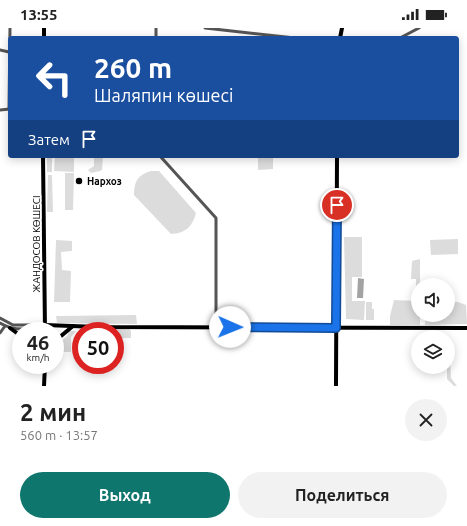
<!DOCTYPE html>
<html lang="ru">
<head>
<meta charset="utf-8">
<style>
  :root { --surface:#fff; --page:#f2f2f2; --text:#222; --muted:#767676; --accent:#0f766e }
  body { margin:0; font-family:Ubuntu,sans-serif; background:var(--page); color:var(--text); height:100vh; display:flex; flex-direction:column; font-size:15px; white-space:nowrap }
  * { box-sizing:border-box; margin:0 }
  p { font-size:13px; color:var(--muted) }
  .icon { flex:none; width:22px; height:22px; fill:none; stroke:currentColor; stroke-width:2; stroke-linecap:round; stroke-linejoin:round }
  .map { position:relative; height:358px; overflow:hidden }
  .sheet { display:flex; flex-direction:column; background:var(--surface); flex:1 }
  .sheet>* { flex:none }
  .banner { position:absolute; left:8px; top:8px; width:451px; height:122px; border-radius:4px; box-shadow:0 2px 10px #0003; background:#1a4fa0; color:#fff; overflow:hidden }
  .buttons { position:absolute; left:411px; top:250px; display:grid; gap:8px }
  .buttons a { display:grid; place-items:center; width:44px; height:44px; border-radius:50%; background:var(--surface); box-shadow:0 2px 10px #0003; font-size:20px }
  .speed { position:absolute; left:12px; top:294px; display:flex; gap:8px; font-size:20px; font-weight:700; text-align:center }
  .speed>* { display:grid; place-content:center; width:52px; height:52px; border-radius:50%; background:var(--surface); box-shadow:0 2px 10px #0003; line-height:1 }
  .speed small { font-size:10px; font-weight:400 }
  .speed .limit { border:6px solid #d22; background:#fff; color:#111 }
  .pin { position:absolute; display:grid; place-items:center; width:34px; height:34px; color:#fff; margin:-17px; border:2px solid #fff; border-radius:50%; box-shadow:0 1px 4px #0007 }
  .me { position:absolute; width:44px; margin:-22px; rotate:91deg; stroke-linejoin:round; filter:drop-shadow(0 0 3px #0008) }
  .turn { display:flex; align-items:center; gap:14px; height:84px; padding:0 20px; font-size:18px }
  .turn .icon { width:52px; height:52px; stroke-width:2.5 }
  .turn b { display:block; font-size:28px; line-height:34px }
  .then { display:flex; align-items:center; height:38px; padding:0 20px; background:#0003; gap:8px; font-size:15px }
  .round { display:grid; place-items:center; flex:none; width:42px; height:42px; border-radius:21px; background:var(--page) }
  .overview { display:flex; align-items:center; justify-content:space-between; height:68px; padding:0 20px }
  h1 { font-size:24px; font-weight:700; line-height:30px }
  .button { display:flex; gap:8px; margin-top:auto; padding:8px 20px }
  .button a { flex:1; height:46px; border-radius:24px; background:var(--accent); color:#fff; font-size:16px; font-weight:700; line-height:46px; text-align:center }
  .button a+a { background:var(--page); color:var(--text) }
  .status { display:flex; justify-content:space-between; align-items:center; height:28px; padding:0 20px; background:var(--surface); direction:ltr }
  .status svg { height:11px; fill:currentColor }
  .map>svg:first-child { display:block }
</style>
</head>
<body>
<div class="status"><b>13:55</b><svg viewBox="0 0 49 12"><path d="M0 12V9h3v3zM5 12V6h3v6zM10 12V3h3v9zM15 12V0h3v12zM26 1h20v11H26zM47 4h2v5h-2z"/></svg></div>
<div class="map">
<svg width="467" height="358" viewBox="0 0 467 358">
  <rect width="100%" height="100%" fill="#fff"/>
  <g fill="#dcdcdc">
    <rect x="47" y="128" width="5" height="16"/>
    <polygon points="55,128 74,128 74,144 54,143"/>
    <polygon points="94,128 103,128 102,142 100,143 91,145 88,142 94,138"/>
    <polygon points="258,128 273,128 273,141 258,142"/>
    <path d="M151,143H159L196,185C192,199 186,205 171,206L134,167C134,153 138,147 151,143Z"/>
    <polygon points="65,145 74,145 73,182 65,182"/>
    <polygon points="48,147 52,147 53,184 47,184"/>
    <polygon points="344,209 362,209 362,249 352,249 352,273 365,273 364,292 346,291"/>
    <polygon points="458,211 458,226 431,227 430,212"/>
    <polygon points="56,212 72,213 72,223 61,224 62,242 71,243 70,274 54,274"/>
    <polygon points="420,231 420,257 418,257 418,269 416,268 416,251 411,251 412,233"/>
    <polygon points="394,272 418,273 418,287 420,287 420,297 390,297 390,288"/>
    <polygon points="366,274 372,274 372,281 374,281 374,292 366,292"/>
    <polygon points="448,274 458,274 466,277 467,296 425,297 426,287 448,287"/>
    <polygon points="136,287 137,296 57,295 56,288"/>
    <polygon points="100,301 129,301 131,303 131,310 115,310 115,303 100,303"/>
    <polygon points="69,303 76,303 71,309 71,324 55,324 55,319 67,308"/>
    <polygon points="447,309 449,309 451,350 457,358 454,358 447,351 447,339 448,339"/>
  </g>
  <polygon fill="#a3a3a3" points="358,250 364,251 363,270 357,270"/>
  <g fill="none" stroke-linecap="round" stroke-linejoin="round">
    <g stroke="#555" stroke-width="3">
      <polyline points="205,0 295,10"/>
      <polyline points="156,10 156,0"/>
      <polyline points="400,10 419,0"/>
      <polyline points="0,22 9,24"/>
      <polyline points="9,81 10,0"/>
      <polyline points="0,82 10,81"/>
      <polyline points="160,128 216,190 216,299"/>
      <polyline points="0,290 13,297 43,297"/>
      <path d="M0,295C13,303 30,302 45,297"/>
      <polyline points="0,305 5,298"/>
    </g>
    <g stroke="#000" stroke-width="4">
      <polyline points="44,10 44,0"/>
      <polyline points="340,10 342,0"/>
      <polyline points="43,128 45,303"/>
      <polyline points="45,297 98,299 467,300"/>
      <polyline points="10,300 21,308"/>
      <polyline points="55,313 73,298"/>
      <polyline points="44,358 45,337"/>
      <polyline points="336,358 337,128"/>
    </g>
  </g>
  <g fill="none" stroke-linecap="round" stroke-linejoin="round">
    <g stroke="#114b97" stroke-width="10">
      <polyline id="route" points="230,299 336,300 337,177"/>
    </g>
    <use href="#route" stroke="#1a73e8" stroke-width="7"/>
  </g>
  <circle fill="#000" stroke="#fff" stroke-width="1.5" cx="79" cy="153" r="4"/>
  <g text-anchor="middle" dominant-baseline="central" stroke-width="3" stroke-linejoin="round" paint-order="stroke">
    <g font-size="10" font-weight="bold" fill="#000" stroke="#fff" text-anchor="start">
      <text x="87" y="153">Нархоз</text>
    </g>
    <g font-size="10" fill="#000" stroke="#fff">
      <text transform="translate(36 216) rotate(-90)">ЖАНДОСОВ КӨШЕСІ</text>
    </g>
  </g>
</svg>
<div class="buttons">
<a><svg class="icon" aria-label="sound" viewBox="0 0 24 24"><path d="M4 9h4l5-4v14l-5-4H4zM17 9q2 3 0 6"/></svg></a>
<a><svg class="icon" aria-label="layers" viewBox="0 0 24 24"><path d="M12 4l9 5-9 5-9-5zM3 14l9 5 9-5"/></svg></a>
</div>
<div class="speed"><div>46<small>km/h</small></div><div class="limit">50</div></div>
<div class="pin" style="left:337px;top:177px;background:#d93025"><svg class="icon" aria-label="arrive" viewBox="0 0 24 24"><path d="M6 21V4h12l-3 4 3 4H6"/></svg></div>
<svg class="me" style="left:230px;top:299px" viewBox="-20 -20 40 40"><circle r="19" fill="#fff"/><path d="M0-13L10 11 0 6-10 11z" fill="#1a73e8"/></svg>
<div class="banner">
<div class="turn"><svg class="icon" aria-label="left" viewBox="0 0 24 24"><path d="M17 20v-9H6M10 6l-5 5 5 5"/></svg><div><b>260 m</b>Шаляпин көшесі</div></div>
<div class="then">Затем<svg class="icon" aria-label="arrive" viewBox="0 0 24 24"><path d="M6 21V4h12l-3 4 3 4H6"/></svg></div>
</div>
</div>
<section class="sheet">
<div class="overview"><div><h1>2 мин</h1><p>560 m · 13:57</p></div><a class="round"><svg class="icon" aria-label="close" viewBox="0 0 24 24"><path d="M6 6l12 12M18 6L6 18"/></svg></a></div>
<div class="button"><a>Выход</a><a>Поделиться</a></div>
</section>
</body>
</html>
